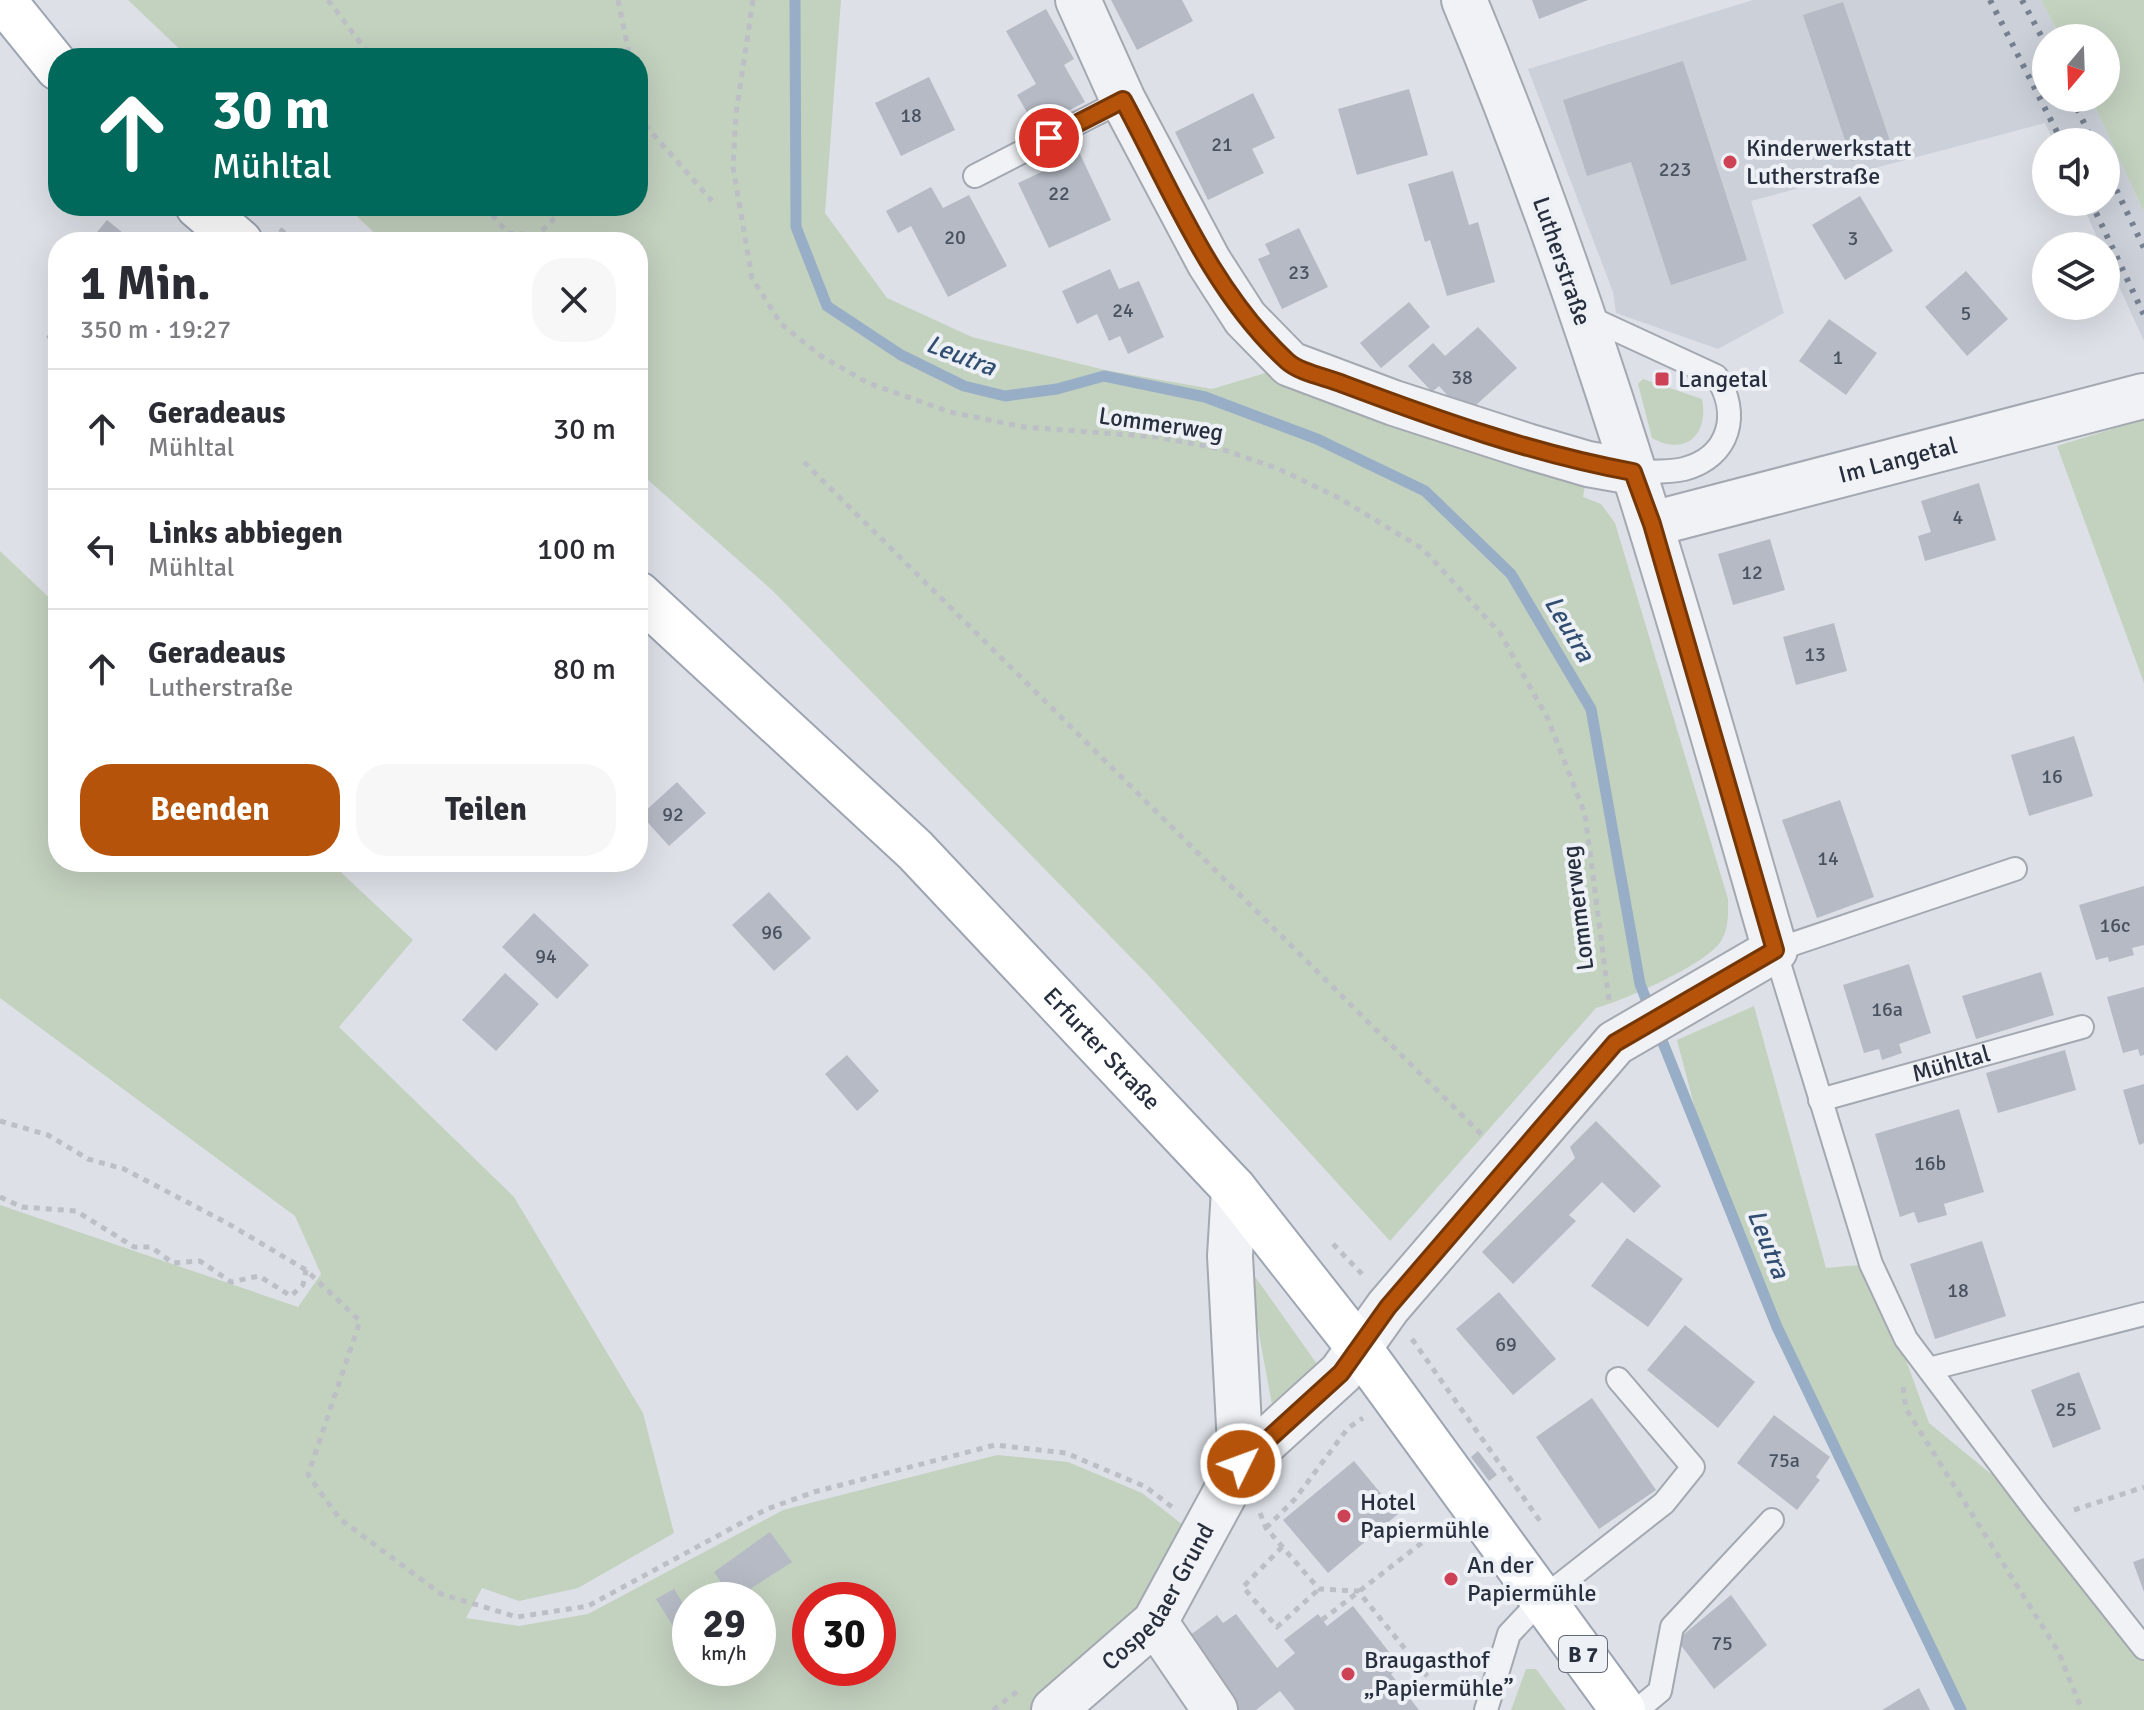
<!DOCTYPE html>
<html lang="de">
<head>
<meta charset="utf-8">
<style>
  :root { --surface:#fff; --page:#f7f7f7; --text:#2b2b33; --muted:#7c7c81; --line:#e1e1e2; --accent:#b45309 }
  body { margin:0; font-family:Signika,sans-serif; background:var(--page); color:var(--text); height:100vh; display:flex; flex-direction:column; font-size:30px; white-space:nowrap }
  * { box-sizing:border-box; margin:0 }
  p { font-size:26px; color:var(--muted) }
  .icon { flex:none; width:44px; height:44px; fill:none; stroke:currentColor; stroke-width:2; stroke-linecap:round; stroke-linejoin:round }
  .map { position:relative; flex:1; overflow:hidden }
  .side { position:absolute; left:48px; top:232px; width:600px; height:640px; display:flex; flex-direction:column; background:var(--surface); border-radius:32px; box-shadow:0 8px 32px #0002 }
  .side>* { flex:none }
  .guide { position:absolute; left:48px; top:48px; width:600px; height:168px; border-radius:32px; box-shadow:0 8px 32px #0002; background:#00695c; color:#fff; overflow:hidden }
  .needle { width:52px; rotate:199deg }
  .buttons { position:absolute; left:2032px; top:24px; display:grid; gap:16px }
  .buttons a { display:grid; place-items:center; width:88px; height:88px; border-radius:50%; background:var(--surface); box-shadow:0 8px 32px #0002; font-size:40px }
  .speed { position:absolute; left:672px; top:1582px; display:flex; gap:16px; font-size:40px; font-weight:700; text-align:center }
  .speed>* { display:grid; place-content:center; width:104px; height:104px; border-radius:50%; background:var(--surface); box-shadow:0 8px 32px #0002; line-height:1 }
  .speed small { font-size:20px; font-weight:400 }
  .speed .limit { border:12px solid #d22; background:#fff; color:#111 }
  .pin { position:absolute; display:grid; place-items:center; width:68px; height:68px; color:#fff; margin:-34px; border:4px solid #fff; border-radius:50%; box-shadow:0 2px 8px #0007 }
  .me { position:absolute; width:88px; margin:-44px; rotate:48deg; stroke-linejoin:round; filter:drop-shadow(0 0 6px #0008) }
  .turn { display:flex; align-items:center; gap:28px; height:168px; padding:0 32px; font-size:36px }
  .turn .icon { width:104px; height:104px; stroke-width:2.5 }
  .turn b { display:block; font-size:56px; line-height:68px }
  .round { display:grid; place-items:center; flex:none; width:84px; height:84px; border-radius:32px; background:var(--page) }
  .headline { display:flex; align-items:center; justify-content:space-between; height:136px; padding:0 32px }
  h1 { font-size:48px; font-weight:800; line-height:60px }
  .cta { display:flex; gap:16px; margin-top:auto; padding:16px 32px }
  .cta a { flex:1; height:92px; border-radius:32px; background:var(--accent); color:#fff; font-size:32px; font-weight:800; line-height:92px; text-align:center }
  .cta a+a { background:var(--page); color:var(--text) }
  ul { padding:0; list-style:none }
  li { display:flex; align-items:center; gap:24px; height:120px; padding:0 32px; border-top:2px solid var(--line) }
  li div { flex:1 }
  li b { display:block; font-size:30px }
  li em { font-style:normal }
  .map>svg:first-child { display:block }
</style>
</head>
<body>
<div class="map">
<svg width="2144" height="1710" viewBox="0 0 2144 1710">
  <rect width="100%" height="100%" fill="#dde1e7"/>
  <polygon fill="#cbd0d9" points="1753,0 2041,0 2061,38 2046,38 2046,98 2091,98 2144,212 2144,341 2106,258 2106,246 2101,246 2081,202 2106,202 2106,142 2054,142 2045,123 1751,201 1784,313 1718,349 1616,313 1613,292 1528,69"/>
  <g fill="#c3d1bf" fill-rule="evenodd">
    <path d="M128,0H841L825,213L887,298L972,337L1105,370L1212,389L1279,369L1372,411L1585,486L1583,497L1601,504L1615,523L1728,899C1728,913 1729,929 1721,941C1707,964 1623,1001 1596,1008L1390,1241L1151,978L774,592L638,471V242H384L346,206H638V58H189Z"/>
    <polygon points="2041,0 2144,0 2144,212 2091,98 2106,98 2106,38 2061,38"/>
    <path d="M1643,379L1702,399C1709,434 1686,457 1652,438L1638,384Z"/>
    <polygon points="2144,419 2144,683 2057,446"/>
    <path d="M0,551L58,606V862H330L413,940L339,1027L514,1197L643,1413L674,1533L578,1588L519,1601L482,1588L466,1618L519,1626L588,1614L783,1510L997,1455L1068,1462L1142,1493L1192,1532L1155,1622L1041,1710H0V1205L298,1307L321,1274L295,1216L0,998ZM690,1600H758V1668H690ZM810,1600H878V1668H810Z"/>
    <polygon points="1754,1006 1826,1268 1871,1264 1929,1423 2035,1510 2144,1648 2144,1710 1961,1710 1777,1327 1704,1143 1677,1040"/>
    <polygon points="1246,1264 1317,1364 1273,1410"/>
    <polygon points="1526,1669 1536,1669 1566,1710 1511,1710"/>
  </g>
  <g fill="none" stroke-linecap="round" stroke-linejoin="round">
    <g stroke="#98aec7" stroke-width="11">
      <polyline points="795,0 796,227 827,306 901,355 964,386 1005,396 1057,389 1104,376 1205,397 1317,439 1425,491 1511,574 1591,709 1640,984 1651,1012"/>
      <polyline points="1657,1028 1777,1327 1961,1710"/>
    </g>
  </g>
  <g fill="#b5bac4">
    <polygon points="1111,0 1182,0 1193,21 1137,50"/>
    <polygon points="1532,0 1588,0 1539,19"/>
    <polygon points="1843,2 1892,147 1852,161 1803,15"/>
    <polygon points="1046,9 1074,59 1064,65 1085,102 1036,128 1017,95 1036,84 1006,31"/>
    <polygon points="1683,61 1747,260 1671,285 1631,162 1587,176 1563,100"/>
    <polygon points="929,77 955,130 901,156 875,103"/>
    <polygon points="1409,89 1428,155 1357,175 1338,109"/>
    <polygon points="1253,93 1275,138 1252,149 1264,173 1208,200 1175,132"/>
    <polygon points="1080,154 1111,220 1049,248 1018,183"/>
    <polygon points="1453,171 1469,225 1478,222 1495,282 1447,296 1430,240 1425,242 1408,184"/>
    <polygon points="931,187 943,208 969,195 1007,266 948,297 911,226 898,233 886,211"/>
    <polygon points="1860,196 1893,251 1845,280 1812,225"/>
    <polygon points="107,220 134,242 89,242"/>
    <polygon points="1299,228 1328,287 1282,309 1258,259 1270,254 1265,244"/>
    <polygon points="1110,269 1119,289 1139,281 1164,337 1128,354 1120,336 1109,341 1097,314 1077,324 1062,291"/>
    <polygon points="1966,271 2008,319 1967,356 1925,307"/>
    <polygon points="1409,302 1430,327 1381,368 1360,343"/>
    <polygon points="1829,319 1877,353 1846,395 1799,361"/>
    <polygon points="58,324 58,348 46,337"/>
    <polygon points="1478,327 1517,368 1465,415 1439,386 1432,392 1408,366 1433,343 1445,356"/>
    <polygon points="1979,483 1996,540 1925,561 1918,536 1931,532 1921,501"/>
    <polygon points="1770,539 1785,590 1733,605 1718,554"/>
    <polygon points="1834,623 1847,671 1796,685 1783,637"/>
    <polygon points="2074,736 2093,796 2029,816 2011,755"/>
    <polygon points="677,782 706,813 669,846 641,815"/>
    <polygon points="1840,800 1874,897 1817,918 1782,820"/>
    <polygon points="2144,886 2144,945 2132,948 2134,955 2109,962 2108,957 2096,960 2079,905"/>
    <polygon points="769,892 811,938 774,971 732,925"/>
    <polygon points="534,913 589,965 557,999 502,947"/>
    <polygon points="1909,964 1931,1033 1899,1044 1902,1053 1882,1060 1879,1049 1864,1053 1843,985"/>
    <polygon points="2041,972 2054,1015 1976,1039 1962,996"/>
    <polygon points="505,973 539,1004 496,1051 462,1020"/>
    <polygon points="2144,987 2144,1055 2140,1056 2138,1049 2123,1053 2107,997"/>
    <polygon points="2065,1050 2076,1090 1998,1113 1986,1073"/>
    <polygon points="847,1055 879,1091 857,1111 825,1074"/>
    <polygon points="2144,1084 2144,1143 2139,1145 2123,1090"/>
    <polygon points="1959,1109 1984,1192 1944,1204 1947,1215 1918,1223 1914,1212 1900,1217 1875,1134"/>
    <polygon points="1596,1121 1661,1186 1634,1213 1602,1182 1569,1215 1576,1221 1513,1284 1482,1252 1575,1158 1570,1147"/>
    <polygon points="1627,1238 1683,1279 1648,1327 1591,1286"/>
    <polygon points="1982,1241 2006,1316 1935,1339 1910,1264"/>
    <polygon points="1499,1292 1556,1359 1513,1395 1456,1329"/>
    <polygon points="1685,1325 1755,1382 1718,1428 1647,1370"/>
    <polygon points="2079,1372 2101,1429 2053,1448 2031,1390"/>
    <polygon points="1592,1398 1656,1490 1599,1529 1536,1437"/>
    <polygon points="1774,1415 1830,1457 1816,1477 1820,1480 1797,1510 1737,1463"/>
    <polygon points="1478,1451 1497,1475 1489,1481 1471,1457"/>
    <polygon points="1354,1461 1398,1514 1328,1573 1283,1520"/>
    <polygon points="770,1532 792,1562 733,1600 714,1572"/>
    <polygon points="2144,1558 2144,1592 2133,1562"/>
    <polygon points="674,1589 690,1615 690,1626 678,1634 656,1599"/>
    <polygon points="1731,1595 1767,1645 1714,1689 1677,1640"/>
    <polygon points="1353,1606 1400,1666 1391,1674 1419,1710 1295,1710 1280,1691 1256,1710 1239,1710 1185,1639 1217,1615 1223,1623 1236,1614 1277,1668 1295,1653 1284,1640 1318,1614 1327,1626"/>
    <polygon points="1919,1688 1930,1710 1882,1710"/>
  </g>
  <g fill="none" stroke-linecap="round" stroke-linejoin="round">
    <g stroke="#a3a8b1" stroke-width="26">
      <g id="lane">
        <polyline points="975,176 1123,100"/>
        <path d="M1586,316L1716,376C1741,413 1730,457 1684,469C1668,473 1649,471 1633,472"/>
        <polyline points="2015,869 1775,950 1871,1264 1906,1339 2035,1510 2144,1648"/>
        <path id="s1" d="M1820,1100L2082,1027"/>
        <polyline points="1929,1369 2144,1314"/>
        <polyline points="1486,1710 1509,1634 1542,1599 1664,1503 1693,1467 1618,1379"/>
        <polyline points="1637,1710 1660,1691 1672,1627 1772,1520"/>
      </g>
    </g>
    <g stroke="#a3a8b1" stroke-width="48">
      <g id="street">
        <polyline points="1078,0 1123,100 1209,262 1245,318 1290,364 1394,403 1527,446 1588,464 1633,472"/>
        <path id="s2" d="M1652,524L2143,396"/>
        <polyline points="1234,1189 1230,1256 1241,1464"/>
        <polyline points="1155,1622 1215,1710"/>
        <path id="s3" d="M1054,1710L1155,1622L1241,1464L1341,1373L1388,1307L1615,1043L1775,950C1683,630 1593,308 1464,0"/>
      </g>
    </g>
    <g stroke="#9da5b3" stroke-width="48">
      <g id="primary">
        <polyline points="3,0 58,68"/>
        <polyline points="198,206 240,242"/>
        <path id="s4" d="M638,594L915,850L1234,1189L1359,1348L1623,1710"/>
      </g>
    </g>
    <g stroke="#bcbfc5" stroke-width="5" stroke-dasharray="6 6" stroke-linecap="butt">
      <polyline points="328,0 372,58"/>
      <polyline points="618,0 630,58"/>
      <polyline points="753,0 736,114 733,167 752,278 781,324 821,356 868,383 950,412 1024,427 1157,437 1221,449 1279,469 1339,498 1423,549 1500,633 1548,719 1585,814 1609,1000"/>
      <polyline points="638,92 645,125 638,132"/>
      <polyline points="645,125 712,201"/>
      <polyline points="484,206 508,233 538,235 566,206"/>
      <polyline points="280,229 294,242"/>
      <polyline points="804,462 1482,1135"/>
      <polyline points="0,1121 48,1135 88,1159 124,1169 227,1223 306,1270 360,1321 308,1475 340,1519 441,1594 517,1617 588,1606 767,1509 814,1492 995,1445 1066,1453 1146,1487 1172,1507"/>
      <polyline points="0,1197 22,1207 76,1211 134,1247 151,1247 173,1263 200,1261 231,1282 259,1276 291,1296 303,1285 306,1270"/>
      <polyline points="1333,1244 1362,1274"/>
      <polyline points="1412,1339 1540,1521"/>
      <polyline points="1903,1387 1906,1409 2058,1651 2082,1710"/>
      <polyline points="2074,1510 2144,1487"/>
      <polyline points="1260,1513 1266,1528 1319,1589 1358,1591 1436,1687"/>
      <polyline points="1266,1528 1295,1499 1348,1428 1363,1418"/>
      <polyline points="1282,1547 1243,1587 1277,1627 1319,1589"/>
      <polyline points="1322,1620 1441,1528"/>
      <polyline points="993,1710 1018,1691"/>
    </g>
    <use href="#lane" stroke="#f0f2f5" stroke-width="22"/>
    <use href="#street" stroke="#f0f2f5" stroke-width="44"/>
    <use href="#primary" stroke="#fff" stroke-width="44"/>
    <g stroke="#778090" stroke-width="6" stroke-dasharray="4 8" stroke-linecap="butt">
      <polyline points="1990,0 2062,142"/>
      <polyline points="2022,0 2046,45"/>
      <polyline points="2072,98 2093,142"/>
      <polyline points="2106,168 2144,248"/>
      <polyline points="2091,202 2144,315"/>
    </g>
  </g>
  <g fill="none" stroke-linecap="round" stroke-linejoin="round">
    <g stroke="#753606" stroke-width="20">
      <path id="route" d="M1049,138L1123,100C1171,189 1211,291 1287,361C1300,373 1326,377 1343,384C1436,419 1534,454 1633,472L1652,524L1775,950L1615,1043L1388,1307L1341,1373L1241,1464"/>
    </g>
    <use href="#route" stroke="#b45309" stroke-width="14"/>
  </g>
  <g fill="#cd4254" stroke="#edf0f5" stroke-width="3">
    <circle cx="1730" cy="162" r="8"/>
    <rect x="1654" y="371" width="16" height="16" rx="4"/>
    <circle cx="1344" cy="1516" r="8"/>
    <circle cx="1451" cy="1579" r="8"/>
    <circle cx="1348" cy="1674" r="8"/>
  </g>
  <g text-anchor="middle" dominant-baseline="central" stroke-width="8" stroke-linejoin="round" paint-order="stroke">
    <g font-size="20" fill="#4a5260">
      <text x="911" y="115">18</text>
      <text x="1222" y="144">21</text>
      <text x="1675" y="169">223</text>
      <text x="1059" y="193">22</text>
      <text x="955" y="237">20</text>
      <text x="1853" y="238">3</text>
      <text x="1299" y="272">23</text>
      <text x="1123" y="310">24</text>
      <text x="1966" y="313">5</text>
      <text x="1838" y="357">1</text>
      <text x="1462" y="377">38</text>
      <text x="1958" y="517">4</text>
      <text x="1752" y="572">12</text>
      <text x="1815" y="654">13</text>
      <text x="2052" y="776">16</text>
      <text x="673" y="814">92</text>
      <text x="1828" y="858">14</text>
      <text x="2115" y="925">16c</text>
      <text x="772" y="932">96</text>
      <text x="546" y="956">94</text>
      <text x="1887" y="1009">16a</text>
      <text x="1930" y="1163">16b</text>
      <text x="1958" y="1290">18</text>
      <text x="1506" y="1344">69</text>
      <text x="2066" y="1409">25</text>
      <text x="1784" y="1460">75a</text>
      <text x="1722" y="1643">75</text>
    </g>
    <rect fill="#edf0f5" stroke="#626975" stroke-width="2" x="1559" y="1636" width="48" height="36" rx="6"/>
    <g font-size="22" font-weight="bold" fill="#272f3e">
      <text x="1583" y="1654">B 7</text>
    </g>
    <g font-size="24" fill="#272f3e" stroke="#edf0f5" text-anchor="start">
      <text x="1746" y="148">Kinderwerkstatt<tspan x="1746" dy="28">Lutherstraße</tspan></text>
      <text x="1678" y="379">Langetal</text>
      <text x="1360" y="1502">Hotel<tspan x="1360" dy="28">Papiermühle</tspan></text>
      <text x="1467" y="1565">An der<tspan x="1467" dy="28">Papiermühle</tspan></text>
      <text x="1364" y="1660">Braugasthof<tspan x="1364" dy="28">„Papiermühle”</tspan></text>
    </g>
    <g font-size="24" fill="#272f3e" stroke="#edf0f5">
      <text transform="translate(1562 261) rotate(71)">Lutherstraße</text>
      <text transform="translate(1161 424) rotate(8)">Lommerweg</text>
      <text stroke="none"><textPath href="#s2" startOffset="254">Im Langetal</textPath></text>
      <text transform="translate(1578 908) rotate(-97)">Lommerweg</text>
      <text stroke="none"><textPath href="#s4" startOffset="650">Erfurter Straße</textPath></text>
      <text stroke="none"><textPath href="#s1" startOffset="136">Mühltal</textPath></text>
      <text stroke="none"><textPath href="#s3" startOffset="156">Cospedaer Grund</textPath></text>
    </g>
    <g font-size="26" font-style="italic" fill="#314d71" stroke="#edf0f5">
      <text transform="translate(961 356) rotate(21)">Leutra</text>
      <text transform="translate(1569 629) rotate(59)">Leutra</text>
      <text transform="translate(1768 1244) rotate(68)">Leutra</text>
    </g>
  </g>
</svg>
<div class="buttons">
<a><svg class="needle" viewBox="-14 -14 28 28"><path d="M0-13l5 13h-10z" fill="#e53935"/><path d="M0 13l5-13h-10z" fill="#7c7c81"/></svg></a>
<a><svg class="icon" aria-label="sound" viewBox="0 0 24 24"><path d="M4 9h4l5-4v14l-5-4H4zM17 9q2 3 0 6"/></svg></a>
<a><svg class="icon" aria-label="layers" viewBox="0 0 24 24"><path d="M12 4l9 5-9 5-9-5zM3 14l9 5 9-5"/></svg></a>
</div>
<div class="speed"><div>29<small>km/h</small></div><div class="limit">30</div></div>
<div class="pin" style="left:1049px;top:138px;background:#d93025"><svg class="icon" aria-label="arrive" viewBox="0 0 24 24"><path d="M6 21V4h12l-3 4 3 4H6"/></svg></div>
<svg class="me" style="left:1241px;top:1464px" viewBox="-20 -20 40 40"><circle r="17" fill="#b45309" stroke="#fff" stroke-width="3"/><path d="M0-11L8 9 0 5-8 9z" fill="#fff"/></svg>
<div class="guide">
<div class="turn"><svg class="icon" aria-label="ahead" viewBox="0 0 24 24"><path d="M12 20V5M6 11l6-6 6 6"/></svg><div><b>30 m</b>Mühltal</div></div>
</div>
<section class="side">
<div class="headline"><div><h1>1 Min.</h1><p>350 m · 19:27</p></div><a class="round"><svg class="icon" aria-label="close" viewBox="0 0 24 24"><path d="M6 6l12 12M18 6L6 18"/></svg></a></div>
<ul>
<li><svg class="icon" aria-label="ahead" viewBox="0 0 24 24"><path d="M12 20V5M6 11l6-6 6 6"/></svg><div><b>Geradeaus</b><p>Mühltal</p></div><em>30 m</em></li>
<li><svg class="icon" aria-label="left" viewBox="0 0 24 24"><path d="M17 20v-9H6M10 6l-5 5 5 5"/></svg><div><b>Links abbiegen</b><p>Mühltal</p></div><em>100 m</em></li>
<li><svg class="icon" aria-label="ahead" viewBox="0 0 24 24"><path d="M12 20V5M6 11l6-6 6 6"/></svg><div><b>Geradeaus</b><p>Lutherstraße</p></div><em>80 m</em></li>
</ul>
<div class="cta"><a>Beenden</a><a>Teilen</a></div>
</section>
</div>
</body>
</html>
